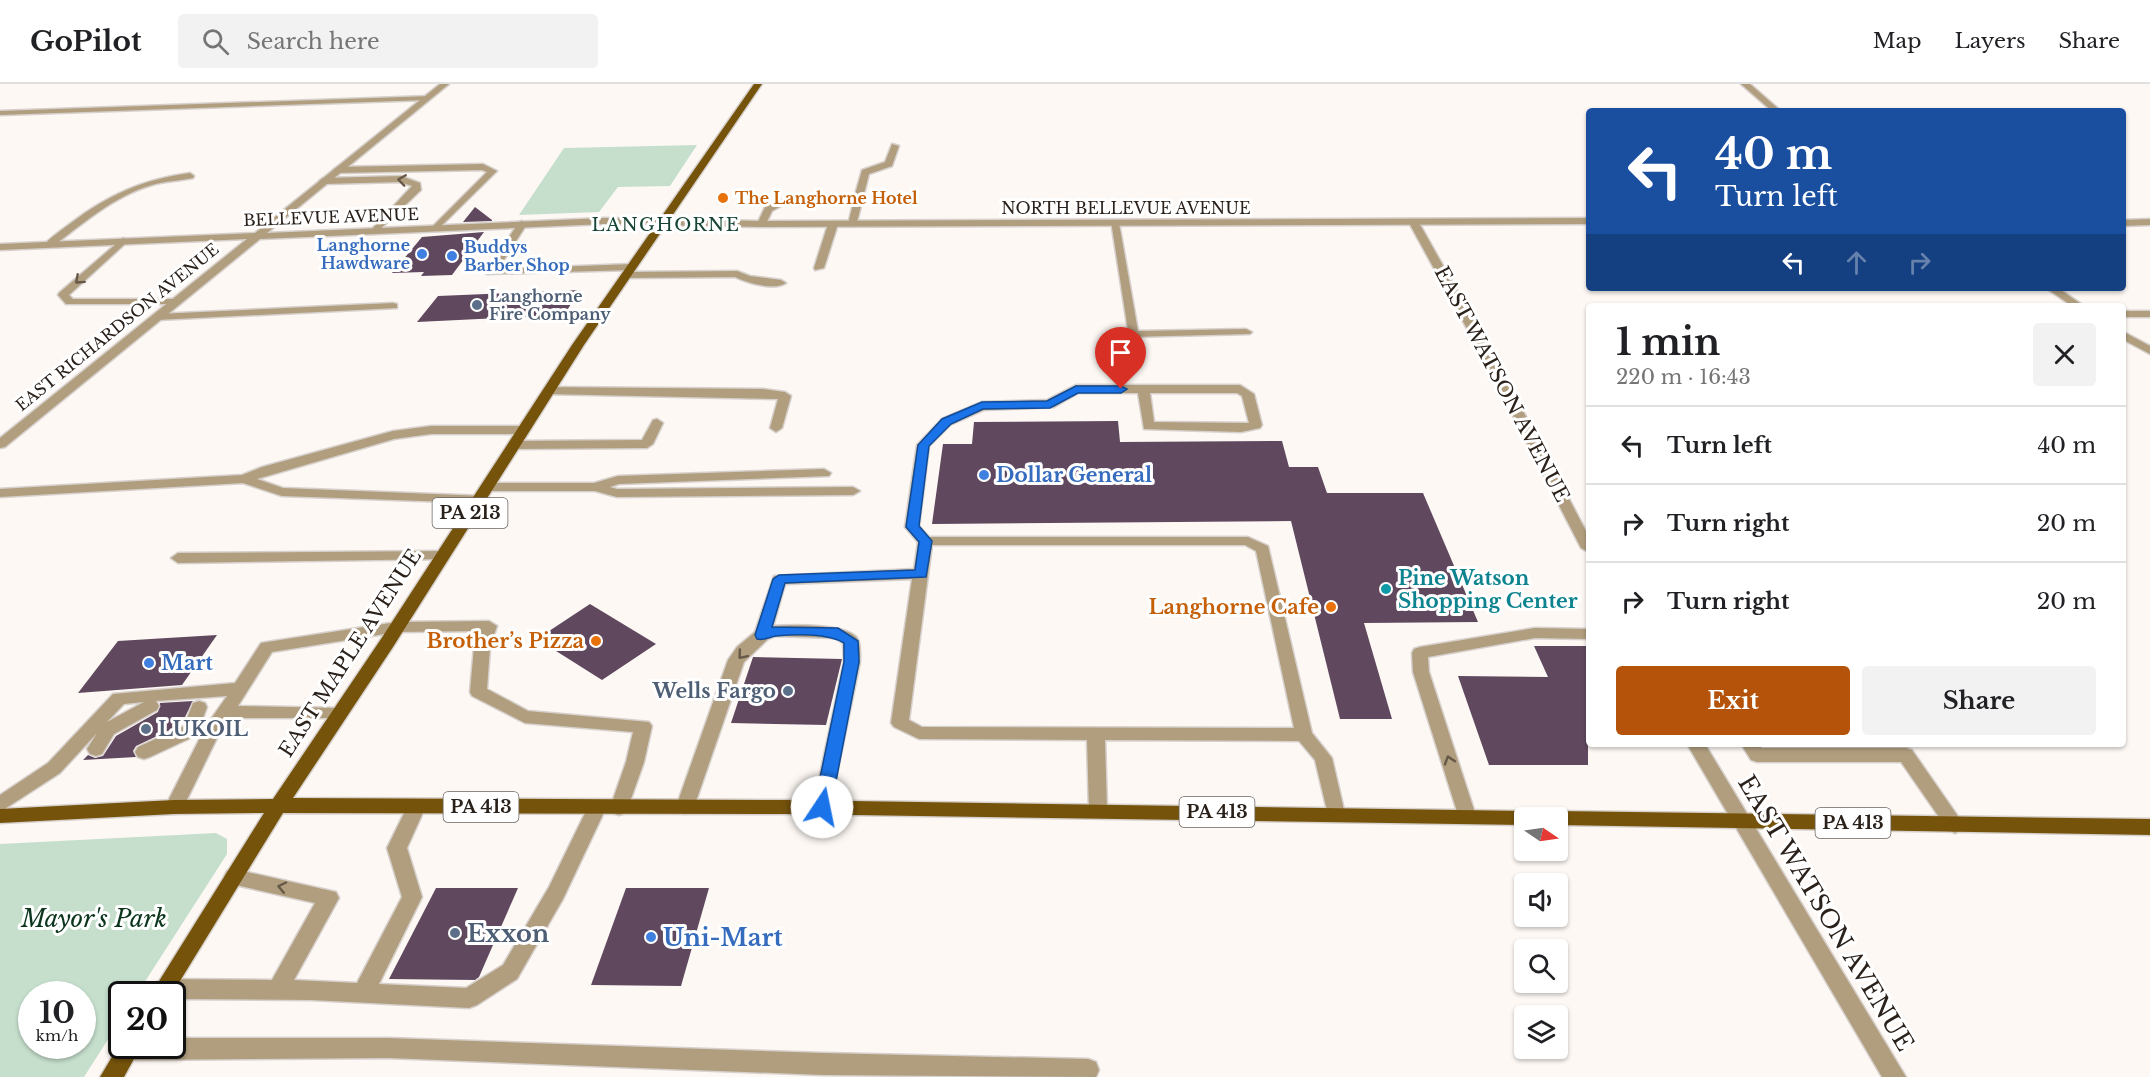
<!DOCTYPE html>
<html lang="en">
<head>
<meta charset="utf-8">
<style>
  :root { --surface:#fff; --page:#f2f2f2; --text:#202124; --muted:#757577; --line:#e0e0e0; --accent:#b45309 }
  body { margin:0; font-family:"Libre Baskerville",serif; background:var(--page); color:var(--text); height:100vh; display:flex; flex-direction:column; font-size:22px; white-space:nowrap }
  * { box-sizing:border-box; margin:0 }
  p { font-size:20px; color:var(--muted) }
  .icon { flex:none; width:33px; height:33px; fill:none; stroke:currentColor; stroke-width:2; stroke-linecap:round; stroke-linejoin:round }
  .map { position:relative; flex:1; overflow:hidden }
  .sheet { position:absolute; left:1586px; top:219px; width:540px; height:444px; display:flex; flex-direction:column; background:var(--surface); border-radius:6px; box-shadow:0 2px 4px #0004 }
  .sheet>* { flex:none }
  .top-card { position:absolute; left:1586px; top:24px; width:540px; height:183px; border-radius:6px; box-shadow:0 2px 4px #0004; background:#1a4fa0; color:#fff; overflow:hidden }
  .needle { width:39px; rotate:103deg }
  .tools { position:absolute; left:1514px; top:723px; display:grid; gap:12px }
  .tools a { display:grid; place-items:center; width:54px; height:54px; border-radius:6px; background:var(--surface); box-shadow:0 2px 4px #0004; font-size:30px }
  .speed { position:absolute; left:18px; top:897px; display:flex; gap:12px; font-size:30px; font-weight:700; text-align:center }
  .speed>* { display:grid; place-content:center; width:78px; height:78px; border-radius:50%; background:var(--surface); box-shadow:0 2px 4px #0004; line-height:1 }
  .speed small { font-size:15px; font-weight:400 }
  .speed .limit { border:3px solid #111; border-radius:9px; background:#fff; color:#111 }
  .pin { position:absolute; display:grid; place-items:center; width:51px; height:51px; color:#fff; margin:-62px -26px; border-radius:50% 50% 50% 0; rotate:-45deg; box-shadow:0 0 6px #0007 }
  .pin .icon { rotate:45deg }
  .me { position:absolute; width:66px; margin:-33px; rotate:11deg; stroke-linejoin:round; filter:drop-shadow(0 0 4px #0008) }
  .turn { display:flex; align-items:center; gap:21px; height:126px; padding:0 30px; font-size:27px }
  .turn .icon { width:78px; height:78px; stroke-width:2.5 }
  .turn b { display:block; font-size:42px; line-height:51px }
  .lanes { display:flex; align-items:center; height:57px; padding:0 30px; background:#0003; justify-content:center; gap:30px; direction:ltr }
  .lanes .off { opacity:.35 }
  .round { display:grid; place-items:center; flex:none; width:63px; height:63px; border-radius:6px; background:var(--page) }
  .head { display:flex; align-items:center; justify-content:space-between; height:102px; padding:0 30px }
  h1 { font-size:36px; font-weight:800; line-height:45px }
  .action { display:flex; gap:12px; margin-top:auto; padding:12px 30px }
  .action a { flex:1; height:69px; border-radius:6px; background:var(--accent); color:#fff; font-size:24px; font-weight:800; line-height:69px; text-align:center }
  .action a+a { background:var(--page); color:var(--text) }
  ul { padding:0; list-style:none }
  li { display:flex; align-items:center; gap:18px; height:78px; padding:0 30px; border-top:2px solid var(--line) }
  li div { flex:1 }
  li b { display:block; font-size:22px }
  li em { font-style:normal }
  header { display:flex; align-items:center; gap:36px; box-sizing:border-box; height:84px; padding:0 30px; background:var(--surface); border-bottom:2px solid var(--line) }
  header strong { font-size:28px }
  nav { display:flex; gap:33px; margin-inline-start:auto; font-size:21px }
  .search { width:420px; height:54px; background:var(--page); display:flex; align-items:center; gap:15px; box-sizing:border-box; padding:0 21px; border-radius:6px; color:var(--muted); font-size:22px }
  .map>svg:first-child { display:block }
</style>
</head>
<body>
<header>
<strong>GoPilot</strong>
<div class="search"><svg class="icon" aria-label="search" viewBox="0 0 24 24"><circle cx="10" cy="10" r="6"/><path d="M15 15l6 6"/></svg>Search here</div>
<nav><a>Map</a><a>Layers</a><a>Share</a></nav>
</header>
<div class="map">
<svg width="2150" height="993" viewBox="0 0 2150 993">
  <rect width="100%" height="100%" fill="#fdf8f4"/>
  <g fill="#c6dfcd" fill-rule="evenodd">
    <polygon points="697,61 670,102 618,103 599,128 519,131 564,64"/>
    <path d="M216,749L227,755V770L137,910H122L121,935L84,993H0V760ZM32,910H82V962H32Z"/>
  </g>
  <g fill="#60485f">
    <polygon points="475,123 492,136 492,137 463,138"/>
    <polygon points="484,148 452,191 421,192 424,188 392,189 422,153"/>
    <polygon points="580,206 564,231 417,238 438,212"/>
    <polygon points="1118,337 1120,358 1282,357 1289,383 1318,383 1327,409 1423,409 1478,538 1364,539 1392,635 1340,635 1291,437 932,440 943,360 972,360 974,338"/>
    <polygon points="590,520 656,560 602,596 537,555"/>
    <polygon points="217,551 182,601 78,609 118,557"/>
    <polygon points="1534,562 1588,562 1588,681 1489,681 1458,592 1548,593"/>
    <polygon points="753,573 842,575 826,641 731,639"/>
    <polygon points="193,617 184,635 172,645 136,662 133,667 136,673 83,676 88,671 95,674 103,672 116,652 158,628 160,619"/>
    <polygon points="436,804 518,804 479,893 475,896 389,895"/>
    <polygon points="626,804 709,804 681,902 591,901"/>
  </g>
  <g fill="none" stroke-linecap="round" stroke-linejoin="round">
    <g stroke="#d7d1cd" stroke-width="3">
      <g id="service">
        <polygon points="892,60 899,62 892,82 869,90 856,142 848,140 853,120 783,121 772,127 765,142 757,140 765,123 778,116 854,114 862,86 885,78"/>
        <polygon points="483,80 497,87 436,147 431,144 487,88 482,86 337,89 333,86 337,83"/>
        <path d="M190,89L194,92L193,94C179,97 165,97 152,101C114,112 84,139 53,162L45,160C52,152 62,146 71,139C108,111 144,95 190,89Z"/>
        <polygon points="401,92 420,99 421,106 375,150 370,147 372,145 412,102 400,98 323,100 319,97 323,94"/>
        <polygon points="522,137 527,140 498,185 632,180 637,183 632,186 487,190 486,188 519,138"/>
        <polygon points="833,137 838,140 824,184 815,186 814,184 828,140"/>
        <polygon points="1111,137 1119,139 1138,247 1246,245 1252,248 1250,250 1129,253"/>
        <polygon points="123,154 126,155 126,159 69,211 73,215 175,215 180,218 179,220 66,220 58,211 59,209"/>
        <path d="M737,187L750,192L781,196L786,199C775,207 747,199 735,193L627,194L622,191L627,188Z"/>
        <polygon points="393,219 397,220 397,224 157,236 152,233 157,230"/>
        <rect x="2122" y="227" width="28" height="6"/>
        <path d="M1076,301H1240L1254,310L1262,341L1260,344L1241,348L1144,345L1138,309H1078L1054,323L984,326L950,341L929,362L919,442L929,453H1248L1268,462L1312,649L1332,674L1345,730L1343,735L1336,737L1329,735L1315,676L1299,657L1105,656L1107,726L1105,731L1098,733L1091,731L1089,726L1087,656L919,655L894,643L891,639L912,495L785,500L773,542C791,541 845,539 857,554C861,559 860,571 860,578L829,728L822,730L815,728L813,723L844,578L843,559L835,554L775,552L768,555L744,578L694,723L692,728L685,730L678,728L676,723L728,576L737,563L755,548L774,492L914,485L918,458L905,443L917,361L942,335L982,318L1047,316ZM1150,309H1237L1242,312L1249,339L1154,338ZM932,461H1245L1256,467L1294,644L922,643L909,636Z"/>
        <polygon points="549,303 763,305 785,308 791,312 782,344 776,348 770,344 778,315 545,310 545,304"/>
        <polygon points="657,335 663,339 653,360 647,364 514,365 508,361 514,357 642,356 653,336"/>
        <polygon points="431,342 524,342 530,346 524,350 431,350 394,355 257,395 283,404 484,412 486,415 484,418 479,419 282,412 243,399 0,413 0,405 242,391 262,383 393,347"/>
        <polygon points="824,385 831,389 829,392 619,400 610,403 617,405 853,403 860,407 853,411 617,413 595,407 487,407 480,403 487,399 594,399 618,392"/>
        <polygon points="442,467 447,469 449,472 447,475 178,479 171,474 178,469"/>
        <path d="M489,537L497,542L490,563L487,605L528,627L649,638L652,642L644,678L626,729L619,731L612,729L610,724L626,678L633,648L525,639L472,612L470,608L474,563L479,547L397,548L272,568L238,622L339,624L345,626L348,630L345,634H231L219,650L181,728L174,730L167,728L165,723L206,642L227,612L156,617L159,622L157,626L114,650L102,670L96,672L90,670L87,665L97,649L60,689L0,728V711L48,679L113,610L235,599L261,559L267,558L397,538ZM144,618L107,638L124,620Z"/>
        <polygon points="1535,544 1588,545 1588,555 1535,554 1428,573 1429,588 1476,732 1474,737 1467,739 1460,737 1413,588 1412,569 1414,565 1420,563"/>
        <polygon points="199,617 205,619 207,623 197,651 150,673 144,675 138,673 135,668 138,663 184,642 193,619"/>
        <polygon points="1741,660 1759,660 1762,664 1906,664 1912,666 1964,741 1962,746 1955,749 1948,746 1901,678 1757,678 1751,676"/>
        <polygon points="417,715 424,717 426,722 407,764 422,813 379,900 466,904 503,881 549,803 590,719 597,717 604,719 606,724 563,815 517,895 477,921 469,924 311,916 172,915 172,910 157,910 154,905 157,898 165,895 272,896 315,819 227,799 224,793 227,787 234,785 336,808 339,814 294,896 357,899 402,813 387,764 410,717"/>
      </g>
    </g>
    <g stroke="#d7d1cd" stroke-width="3">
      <g id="minor">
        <polygon points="1741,0 1750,0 1781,27 1772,27"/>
        <polygon points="430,12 427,16 0,31 0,27"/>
        <polygon points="1410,135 1418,137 1500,283 1588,451 1588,468 1581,464 1488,283 1408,137"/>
        <polygon points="2046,204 2058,204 2084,222 2072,222"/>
        <polygon points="2122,247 2150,262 2150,270 2122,255"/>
        <polygon points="1687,660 1705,660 1906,993 1882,993"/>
        <polygon points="172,954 388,954 823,969 1088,975 1096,978 1099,986 1096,993 823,991 388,974 128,976 120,972 117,965 122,957 122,962 172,962"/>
      </g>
    </g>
    <g stroke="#d7d1cd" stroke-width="3">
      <g id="tertiary">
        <polygon points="440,0 449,0 267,149 605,134 762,137 1588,134 1588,140 762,143 605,140 260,155 5,363 0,364 0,354 247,155 0,166 0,160 255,149"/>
        <polygon points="2150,135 2150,141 2122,142 2122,136"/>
      </g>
    </g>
    <g stroke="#d7d1cd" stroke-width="3">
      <g id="primary">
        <polygon points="754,0 762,0 584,261 393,563 293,714 786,716 1532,727 1539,729 1541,734 1524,734 1524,741 786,730 283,729 172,910 151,910 264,729 174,730 0,739 0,725 174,716 273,715 381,555 572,261"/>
        <polygon points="1557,727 2150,735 2150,751 1557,741 1557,734 1548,734 1550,729"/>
        <polygon points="122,956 122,962 141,962 124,993 100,993"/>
      </g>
    </g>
    <use href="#service" fill="#b19e7f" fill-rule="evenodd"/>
    <use href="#minor" fill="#b19e7f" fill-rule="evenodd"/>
    <use href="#tertiary" fill="#b19e7f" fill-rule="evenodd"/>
    <use href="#primary" fill="#75530b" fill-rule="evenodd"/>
  </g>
  <defs><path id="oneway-chevron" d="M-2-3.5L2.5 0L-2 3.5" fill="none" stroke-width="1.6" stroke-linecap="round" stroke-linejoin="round" transform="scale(1.5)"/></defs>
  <g stroke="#675948">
    <use href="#oneway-chevron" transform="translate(402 96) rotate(-172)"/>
    <use href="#oneway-chevron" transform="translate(79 196) rotate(138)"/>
    <use href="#oneway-chevron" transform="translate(742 571) rotate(130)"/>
    <use href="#oneway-chevron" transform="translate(1449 676) rotate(-108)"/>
    <use href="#oneway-chevron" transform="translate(282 803) rotate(-168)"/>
  </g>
  <path fill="#1a73e8" stroke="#114b97" stroke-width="1.5" d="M1076,302H1121L1127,305L1121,309H1078L1050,324L983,325L951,340L929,362L919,442L932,457L926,493L785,499L772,543L838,544L858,557L859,578L831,723L828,728H816L814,723L844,578V559C828,549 795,550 776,552C769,553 764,557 757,555L755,551L773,495L779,491L915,486L919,458L906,443L918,361L942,335L982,318L1047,317Z"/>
  <g fill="#e8710a" stroke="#fff" stroke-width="2">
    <circle cx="723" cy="114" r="6"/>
    <circle cx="1331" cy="523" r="6"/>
    <circle cx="596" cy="557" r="6"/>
  </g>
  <g fill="#3f7fe0" stroke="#fff" stroke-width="2">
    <circle cx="422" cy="170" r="6"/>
    <circle cx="452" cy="172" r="6"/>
    <circle cx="984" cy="391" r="6"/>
    <circle cx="149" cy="579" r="6"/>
    <circle cx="651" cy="853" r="6"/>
  </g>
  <g fill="#5c6f8a" stroke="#fff" stroke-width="2">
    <circle cx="477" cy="221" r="6"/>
    <circle cx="788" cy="607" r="6"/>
    <circle cx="146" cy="645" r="6"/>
    <circle cx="455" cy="849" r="6"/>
  </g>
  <circle fill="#0f9aa8" stroke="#fff" stroke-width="2" cx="1386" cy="505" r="6"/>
  <g text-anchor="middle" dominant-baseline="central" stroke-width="6" stroke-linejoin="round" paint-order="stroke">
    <g font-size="16" font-weight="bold" fill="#c56008" stroke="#fff" text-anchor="start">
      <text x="735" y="114">The Langhorne Hotel</text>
    </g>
    <g font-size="16" fill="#2b211b" stroke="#fff">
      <text x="1126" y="124">NORTH BELLEVUE AVENUE</text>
      <text transform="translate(331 133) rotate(-2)">BELLEVUE AVENUE</text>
      <text transform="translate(117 243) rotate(-39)">EAST RICHARDSON AVENUE</text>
    </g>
    <g font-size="16" font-weight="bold" fill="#366cbe" stroke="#fff" text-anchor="end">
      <text x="410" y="161">Langhorne<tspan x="410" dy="18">Hawdware</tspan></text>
      <text x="464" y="163" text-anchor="start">Buddys<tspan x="464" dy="18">Barber Shop</tspan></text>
    </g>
    <g font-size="16" font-weight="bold" fill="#4e5e75" stroke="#fff" text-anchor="start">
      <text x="489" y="212">Langhorne<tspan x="489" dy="18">Fire Company</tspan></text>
    </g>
    <g font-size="18" letter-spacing="1.5" fill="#164533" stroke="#fff">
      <text x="666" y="141">LANGHORNE</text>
    </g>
    <g fill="#fff" stroke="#6b645f" stroke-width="1.5">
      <rect x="432.5" y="414" width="75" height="30" rx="4.5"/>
      <rect x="443.5" y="708" width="75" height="30" rx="4.5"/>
      <rect x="1179.5" y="713" width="75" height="30" rx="4.5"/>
      <rect x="1815.5" y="724" width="75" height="30" rx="4.5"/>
    </g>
    <g font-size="18" font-weight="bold" fill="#2b211b">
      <text x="470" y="429">PA 213</text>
      <text x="481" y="723">PA 413</text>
      <text x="1217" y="728">PA 413</text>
      <text x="1853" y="739">PA 413</text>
    </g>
    <g font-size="20" fill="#2b211b" stroke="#fff">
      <text transform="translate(1502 300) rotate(62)">EAST WATSON AVENUE</text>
      <text transform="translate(350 569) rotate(-57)">EAST MAPLE AVENUE</text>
    </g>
    <g font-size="20" font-weight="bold" fill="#366cbe" stroke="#fff" text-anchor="start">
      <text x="996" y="391">Dollar General</text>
      <text x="161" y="579">Mart</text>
    </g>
    <g font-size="20" font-weight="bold" fill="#0d838f" stroke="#fff" text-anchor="start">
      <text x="1398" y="494">Pine Watson<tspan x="1398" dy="23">Shopping Center</tspan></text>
    </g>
    <g font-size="20" font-weight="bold" fill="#c56008" stroke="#fff" text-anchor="end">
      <text x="1319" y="523">Langhorne Cafe</text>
      <text x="584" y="557">Brother’s Pizza</text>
    </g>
    <g font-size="20" font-weight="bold" fill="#4e5e75" stroke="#fff" text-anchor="end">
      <text x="776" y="607">Wells Fargo</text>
      <text x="158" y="645" text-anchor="start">LUKOIL</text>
    </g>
    <g font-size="24" fill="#2b211b" stroke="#fff">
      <text transform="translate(1826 829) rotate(59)">EAST WATSON AVENUE</text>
    </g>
    <g font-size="24" font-style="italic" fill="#0c351d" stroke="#fff">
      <text x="94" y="834">Mayor's Park</text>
    </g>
    <g font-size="24" font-weight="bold" fill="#4e5e75" stroke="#fff" text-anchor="start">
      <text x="467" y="849">Exxon</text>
    </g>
    <g font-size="24" font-weight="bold" fill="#366cbe" stroke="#fff" text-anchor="start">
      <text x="663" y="853">Uni-Mart</text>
    </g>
  </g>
</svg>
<div class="tools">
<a><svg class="needle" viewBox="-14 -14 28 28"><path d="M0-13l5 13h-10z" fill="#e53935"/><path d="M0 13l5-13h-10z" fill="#757577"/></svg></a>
<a><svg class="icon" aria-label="sound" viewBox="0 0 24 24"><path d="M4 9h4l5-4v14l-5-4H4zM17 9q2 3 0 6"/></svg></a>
<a><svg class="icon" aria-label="search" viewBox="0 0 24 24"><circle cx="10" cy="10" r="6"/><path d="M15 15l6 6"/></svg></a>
<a><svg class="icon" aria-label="layers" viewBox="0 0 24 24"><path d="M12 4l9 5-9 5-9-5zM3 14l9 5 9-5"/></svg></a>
</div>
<div class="speed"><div>10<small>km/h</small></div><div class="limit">20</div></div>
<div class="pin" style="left:1121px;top:305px;background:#d93025"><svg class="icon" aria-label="arrive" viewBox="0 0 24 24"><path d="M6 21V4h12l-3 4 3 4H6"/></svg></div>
<svg class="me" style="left:822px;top:723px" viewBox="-20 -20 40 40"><circle r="19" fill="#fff"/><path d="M0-13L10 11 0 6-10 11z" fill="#1a73e8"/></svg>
<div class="top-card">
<div class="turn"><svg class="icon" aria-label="left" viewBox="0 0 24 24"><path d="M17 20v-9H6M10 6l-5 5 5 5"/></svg><div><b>40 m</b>Turn left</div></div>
<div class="lanes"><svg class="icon" aria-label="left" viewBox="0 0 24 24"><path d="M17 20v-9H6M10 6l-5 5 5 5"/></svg><svg class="icon off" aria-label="ahead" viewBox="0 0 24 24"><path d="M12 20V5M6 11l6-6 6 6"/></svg><svg class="icon off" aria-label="right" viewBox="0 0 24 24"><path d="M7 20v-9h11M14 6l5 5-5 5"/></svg></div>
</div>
<section class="sheet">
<div class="head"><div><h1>1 min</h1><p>220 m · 16:43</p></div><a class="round"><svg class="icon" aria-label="close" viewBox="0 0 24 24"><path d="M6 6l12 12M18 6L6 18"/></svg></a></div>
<ul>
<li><svg class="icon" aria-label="left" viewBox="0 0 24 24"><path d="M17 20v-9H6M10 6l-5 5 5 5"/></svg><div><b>Turn left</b></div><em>40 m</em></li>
<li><svg class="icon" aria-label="right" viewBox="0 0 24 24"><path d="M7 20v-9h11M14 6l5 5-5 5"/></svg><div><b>Turn right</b></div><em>20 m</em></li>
<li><svg class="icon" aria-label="right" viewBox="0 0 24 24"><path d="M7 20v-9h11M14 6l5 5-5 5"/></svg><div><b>Turn right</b></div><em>20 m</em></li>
</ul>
<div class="action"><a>Exit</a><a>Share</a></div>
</section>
</div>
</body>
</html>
